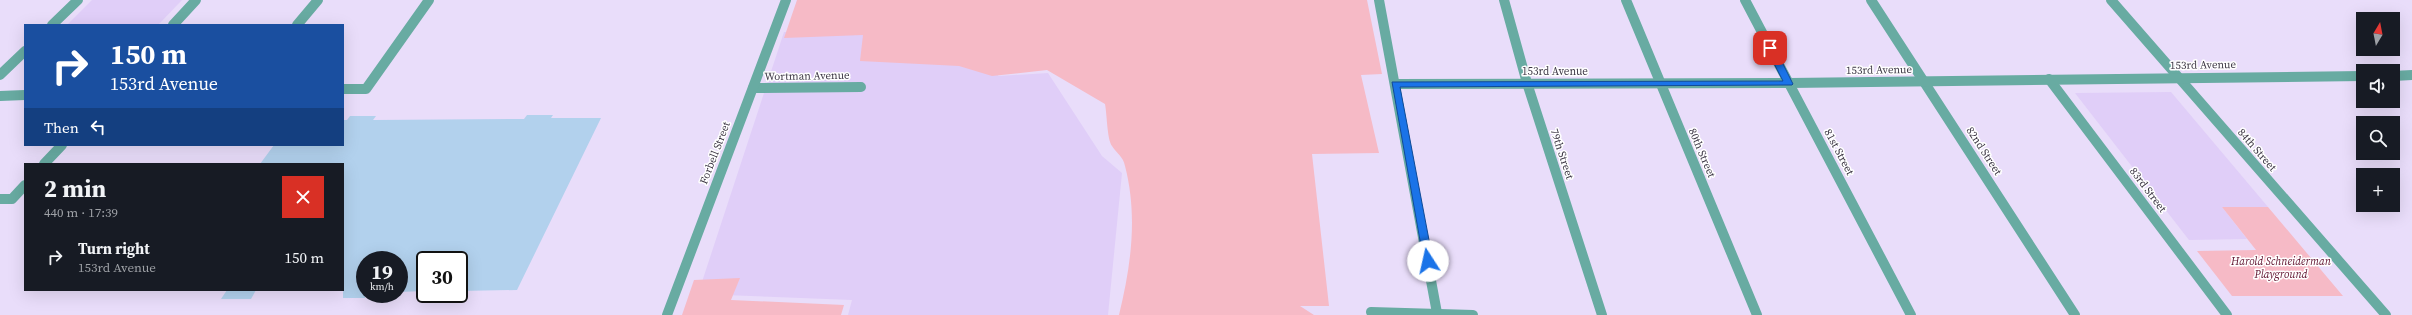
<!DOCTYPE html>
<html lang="en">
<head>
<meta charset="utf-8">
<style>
  :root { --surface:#171b24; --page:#242831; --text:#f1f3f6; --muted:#9ea1a6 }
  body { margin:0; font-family:"Source Serif 4",serif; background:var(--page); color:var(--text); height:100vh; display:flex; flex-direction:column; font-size:15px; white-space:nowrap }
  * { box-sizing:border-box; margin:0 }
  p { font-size:13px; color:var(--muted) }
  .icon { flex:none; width:22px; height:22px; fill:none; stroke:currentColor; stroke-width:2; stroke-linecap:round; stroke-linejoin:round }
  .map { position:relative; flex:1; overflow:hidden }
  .drawer { position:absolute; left:24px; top:163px; width:320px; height:128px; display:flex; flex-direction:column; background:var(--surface); border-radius:0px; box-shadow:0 4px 16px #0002 }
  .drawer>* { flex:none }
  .top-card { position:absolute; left:24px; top:24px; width:320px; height:122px; border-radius:0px; box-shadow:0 4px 16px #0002; background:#1a4fa0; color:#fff; overflow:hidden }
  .needle { width:26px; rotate:10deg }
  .fabs { position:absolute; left:2356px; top:12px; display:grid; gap:8px }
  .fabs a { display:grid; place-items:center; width:44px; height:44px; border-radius:0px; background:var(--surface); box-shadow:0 4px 16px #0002; font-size:20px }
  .speed { position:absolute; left:356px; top:251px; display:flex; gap:8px; font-size:20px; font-weight:700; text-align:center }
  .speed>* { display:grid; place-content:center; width:52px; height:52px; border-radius:50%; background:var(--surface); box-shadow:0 4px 16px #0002; line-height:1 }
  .speed small { font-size:10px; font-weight:400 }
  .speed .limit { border:2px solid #111; border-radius:6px; background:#fff; color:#111 }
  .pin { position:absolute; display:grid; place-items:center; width:34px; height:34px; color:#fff; margin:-17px; border-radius:8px; box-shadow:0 2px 6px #0006 }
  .me { position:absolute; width:44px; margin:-22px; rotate:350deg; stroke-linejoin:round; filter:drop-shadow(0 0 3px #0008) }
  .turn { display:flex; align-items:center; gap:14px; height:84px; padding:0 20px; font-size:18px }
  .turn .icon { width:52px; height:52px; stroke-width:2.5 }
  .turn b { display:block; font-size:28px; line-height:34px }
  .then { display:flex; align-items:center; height:38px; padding:0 20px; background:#0003; gap:8px; font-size:15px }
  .round { display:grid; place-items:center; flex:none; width:42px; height:42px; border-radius:0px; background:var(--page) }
  .summary { display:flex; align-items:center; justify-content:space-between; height:68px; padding:0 20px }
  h1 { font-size:24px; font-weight:700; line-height:30px }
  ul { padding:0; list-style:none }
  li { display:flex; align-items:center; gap:12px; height:52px; padding:0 20px }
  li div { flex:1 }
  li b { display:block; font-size:15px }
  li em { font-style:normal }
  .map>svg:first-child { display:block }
</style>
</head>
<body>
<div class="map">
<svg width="2412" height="315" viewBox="0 0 2412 315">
  <rect width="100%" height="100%" fill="#e9ddfa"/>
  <g fill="#e0cef8">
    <polygon points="92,0 182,0 158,25 67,25"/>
    <polygon points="1004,31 998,76 1048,73 1102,156 1122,173 1108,315 848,315 852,300 698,294 784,32"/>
    <polygon points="2171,92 2268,207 2222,207 2247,239 2189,240 2075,93"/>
  </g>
  <g fill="#f6bac6">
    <path d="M797,0H1367L1382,74L1361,75L1379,153L1312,154L1329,306H1300L1314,315H1119C1131,266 1138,216 1125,166C1123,156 1117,154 1112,146C1107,139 1107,114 1105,104L1047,70L992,76L959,66L860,61L863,35L784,38Z"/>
    <polygon points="2222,207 2268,207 2343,296 2232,296 2197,251 2256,250"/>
    <polygon points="740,278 731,300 844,305 841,315 682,315 694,280"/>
  </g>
  <g fill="#b2d1ed">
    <polygon points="527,115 553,115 551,118 601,118 517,290 459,291 459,260 425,260 425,291 399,292 399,260 365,260 365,298 343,298 343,164 260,164 274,145 343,145 343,120 347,120 350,116 376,116 373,120 524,119"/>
    <polygon points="227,290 256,290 251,299 221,299"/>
  </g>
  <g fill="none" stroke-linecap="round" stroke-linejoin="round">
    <g stroke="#68aba2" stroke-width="10">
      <polyline points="1379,0 1437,313"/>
      <polyline points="1504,0 1527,83 1602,315"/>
      <polyline points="1626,0 1757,315"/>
      <polyline points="1745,0 1911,315"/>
      <polyline points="1871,0 2075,315"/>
      <polyline points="2111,0 2386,315"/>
      <polyline points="52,25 78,0"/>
      <polyline points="173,25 196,0"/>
      <polyline points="297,25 318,0"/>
      <polyline points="0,75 25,51"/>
      <polyline points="2393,76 2412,75"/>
      <polyline points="2049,79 2227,315"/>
      <polyline points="1395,84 1789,83 2363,76"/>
      <polyline points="753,88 861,87"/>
      <polyline points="343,89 366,89 429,0"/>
      <polyline points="0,96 25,95"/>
      <polyline points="44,164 62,145"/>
      <polyline points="0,199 12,199 25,185"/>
      <polyline points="1371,312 1473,315"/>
      <polyline points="667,315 786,0"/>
    </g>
  </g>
  <polygon fill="#1a73e8" stroke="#114b97" points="1768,46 1775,48 1793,84 1792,85 1400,87 1433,261 1428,264 1424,263 1392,82 1783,81 1766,48"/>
  <g text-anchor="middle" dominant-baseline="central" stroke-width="3" stroke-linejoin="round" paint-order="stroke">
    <g font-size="11" fill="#3d3745" stroke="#fff">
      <text transform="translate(2203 65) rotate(-1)">153rd Avenue</text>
      <text transform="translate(1879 70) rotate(-1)">153rd Avenue</text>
      <text x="1555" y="71">153rd Avenue</text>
      <text transform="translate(807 76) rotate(-1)">Wortman Avenue</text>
      <text transform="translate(2257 150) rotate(49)">84th Street</text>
      <text transform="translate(1984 151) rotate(57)">82nd Street</text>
      <text transform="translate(1839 152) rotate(62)">81st Street</text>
      <text transform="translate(715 153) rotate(-69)">Forbell Street</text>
      <text transform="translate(1702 153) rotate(67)">80th Street</text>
      <text transform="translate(1562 154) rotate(72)">79th Street</text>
      <text transform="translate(2148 190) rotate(53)">83rd Street</text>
    </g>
    <g font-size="11" font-style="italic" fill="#5f112d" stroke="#fff">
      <text x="2281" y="261">Harold Schneiderman<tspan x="2281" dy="13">Playground</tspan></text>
    </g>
  </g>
</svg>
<div class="fabs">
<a><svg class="needle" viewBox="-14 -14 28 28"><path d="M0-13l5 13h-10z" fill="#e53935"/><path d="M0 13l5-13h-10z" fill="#9ea1a6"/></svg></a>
<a><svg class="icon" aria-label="sound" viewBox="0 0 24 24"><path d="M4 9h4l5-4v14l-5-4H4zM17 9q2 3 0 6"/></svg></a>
<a><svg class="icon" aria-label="search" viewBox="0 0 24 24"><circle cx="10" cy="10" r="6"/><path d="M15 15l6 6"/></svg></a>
<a>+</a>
</div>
<div class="speed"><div>19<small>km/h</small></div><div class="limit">30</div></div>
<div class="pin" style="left:1770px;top:48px;background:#d93025"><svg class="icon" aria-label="arrive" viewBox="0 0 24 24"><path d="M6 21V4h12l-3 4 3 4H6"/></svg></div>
<svg class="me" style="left:1428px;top:261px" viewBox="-20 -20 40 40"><circle r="19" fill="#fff"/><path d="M0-13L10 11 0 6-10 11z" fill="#1a73e8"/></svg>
<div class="top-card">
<div class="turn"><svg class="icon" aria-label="right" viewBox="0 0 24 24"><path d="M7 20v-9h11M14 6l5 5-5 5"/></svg><div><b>150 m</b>153rd Avenue</div></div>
<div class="then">Then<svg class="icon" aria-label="left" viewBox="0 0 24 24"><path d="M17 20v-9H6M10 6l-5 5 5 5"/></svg></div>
</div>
<section class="drawer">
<div class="summary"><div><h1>2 min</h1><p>440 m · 17:39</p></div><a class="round" style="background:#d93025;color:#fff"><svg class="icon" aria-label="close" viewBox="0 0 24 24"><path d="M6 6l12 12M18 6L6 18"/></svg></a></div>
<ul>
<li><svg class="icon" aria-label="right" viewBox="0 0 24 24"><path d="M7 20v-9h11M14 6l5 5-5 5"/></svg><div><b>Turn right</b><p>153rd Avenue</p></div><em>150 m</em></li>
</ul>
</section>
</div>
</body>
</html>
